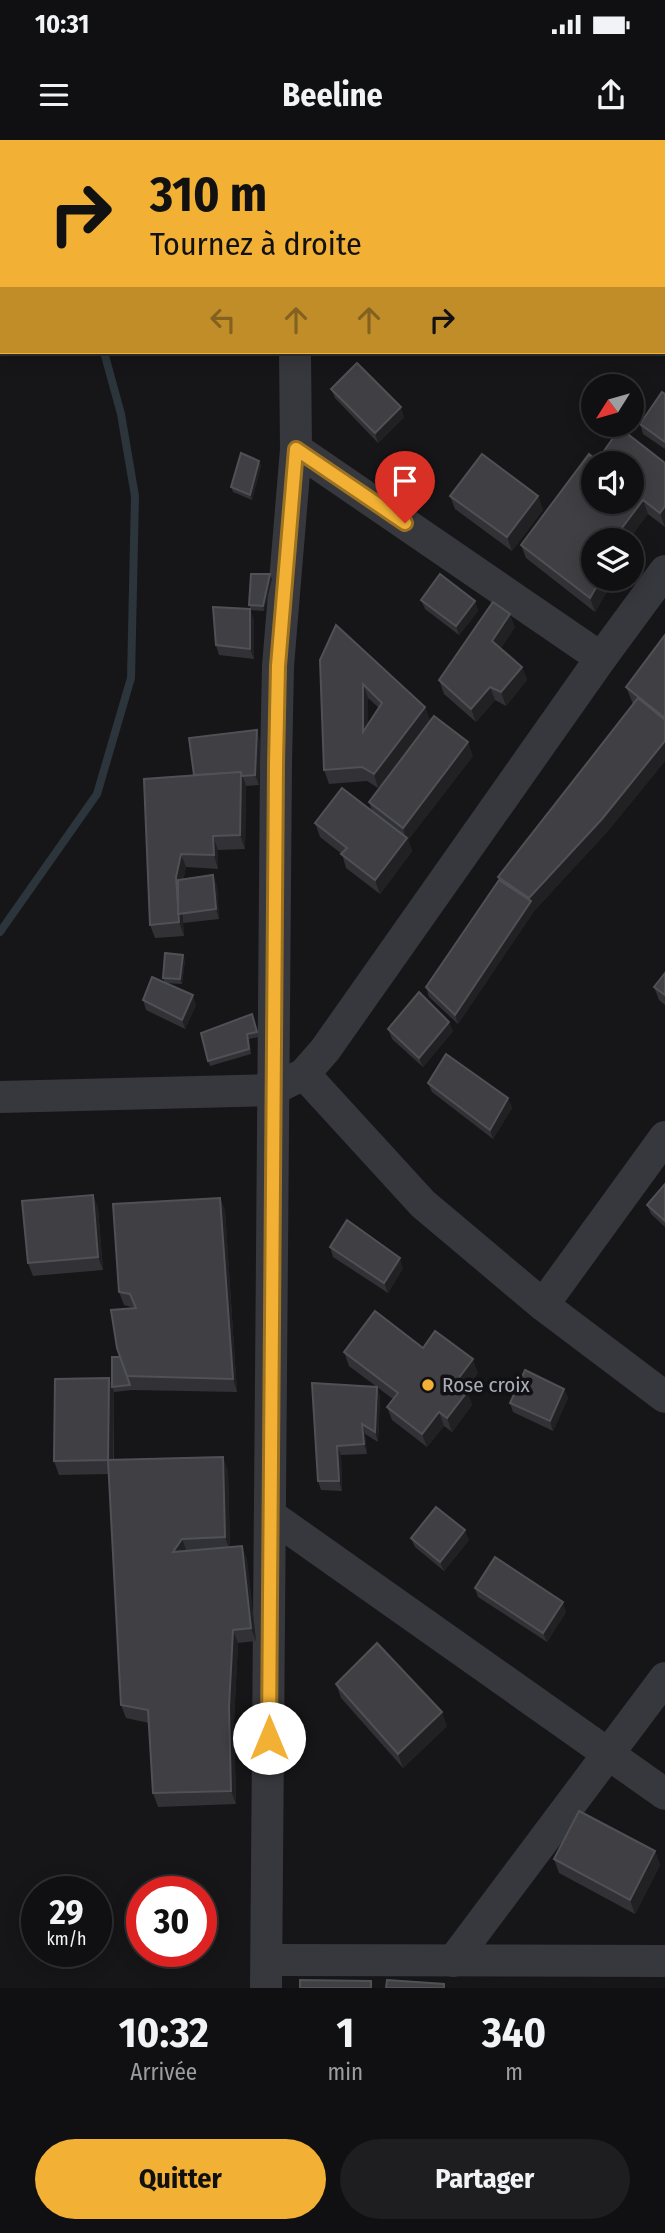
<!DOCTYPE html>
<html lang="fr">
<head>
<meta charset="utf-8">
<style>
  :root { --surface:#101012; --page:#1e1e20; --text:#f1f3f6; --muted:#9c9d9f; --line:#303032; --accent:#f2b134 }
  body { margin:0; font-family:"Fira Sans Condensed",sans-serif; background:var(--page); color:var(--text); height:100vh; display:flex; flex-direction:column; font-size:26px; white-space:nowrap }
  * { box-sizing:border-box; margin:0 }
  p { font-size:23px; color:var(--muted) }
  .icon { flex:none; width:38px; height:38px; fill:none; stroke:currentColor; stroke-width:2; stroke-linecap:round; stroke-linejoin:round }
  .map { position:relative; height:1848px; overflow:hidden }
  .side { display:flex; flex-direction:column; background:var(--surface); flex:1 }
  .side>* { flex:none }
  .hud { position:absolute; left:0px; top:0px; width:665px; height:214px; box-shadow:0 4px 18px #0003,0 0 0 2px var(--line); background:#f2b134; color:#111; overflow:hidden }
  .needle { width:46px; rotate:233deg }
  .fabs { position:absolute; left:581px; top:234px; display:grid; gap:14px }
  .fabs a { display:grid; place-items:center; width:63px; height:63px; border-radius:50%; background:var(--surface); box-shadow:0 4px 18px #0003,0 0 0 2px var(--line); font-size:35px }
  .speed { position:absolute; left:21px; top:1736px; display:flex; gap:14px; font-size:35px; font-weight:700; text-align:center }
  .speed>* { display:grid; place-content:center; width:91px; height:91px; border-radius:50%; background:var(--surface); box-shadow:0 4px 18px #0003,0 0 0 2px var(--line); line-height:1 }
  .speed small { font-size:18px; font-weight:400 }
  .speed .limit { border:10px solid #d22; background:#fff; color:#111 }
  .pin { position:absolute; display:grid; place-items:center; width:60px; height:60px; color:#fff; margin:-72px -30px; border-radius:50% 50% 50% 0; rotate:-45deg; box-shadow:0 0 7px #0007 }
  .pin .icon { rotate:45deg }
  .me { position:absolute; width:77px; margin:-38px; rotate:0deg; stroke-linejoin:round; filter:drop-shadow(0 0 5px #0008) }
  .turn { display:flex; align-items:center; gap:24px; height:147px; padding:0 35px; font-size:32px }
  .turn .icon { width:91px; height:91px; stroke-width:2.5 }
  .turn b { display:block; font-size:49px; line-height:60px }
  .lanes { display:flex; align-items:center; height:66px; padding:0 35px; background:#0003; justify-content:center; gap:35px; direction:ltr }
  .lanes .off { opacity:.35 }
  .eta { display:flex; justify-content:space-evenly; align-items:center; height:119px; text-align:center }
  .eta b { font-size:42px; font-weight:700; line-height:49px }
  .primary-button { display:flex; gap:14px; margin-top:auto; padding:14px 35px }
  .primary-button a { flex:1; height:80px; border-radius:42px; background:var(--accent); color:#111; font-size:28px; font-weight:700; line-height:80px; text-align:center }
  .primary-button a+a { background:var(--page); color:var(--text) }
  .status { display:flex; justify-content:space-between; align-items:center; height:49px; padding:0 35px; background:var(--surface); direction:ltr }
  .status svg { height:19px; fill:currentColor }
  header { display:flex; justify-content:space-between; align-items:center; height:91px; padding:0 35px; background:var(--surface); font-size:32px; font-weight:700 }
  .map>svg:first-child { display:block }
</style>
</head>
<body>
<div class="status"><b>10:31</b><svg viewBox="0 0 49 12"><path d="M0 12V9h3v3zM5 12V6h3v6zM10 12V3h3v9zM15 12V0h3v12zM26 1h20v11H26zM47 4h2v5h-2z"/></svg></div>
<header><svg class="icon" aria-label="menu" viewBox="0 0 24 24"><path d="M4 6h16M4 12h16M4 18h16"/></svg>Beeline<svg class="icon" aria-label="share" viewBox="0 0 24 24"><path d="M12 15V3M7 8l5-5 5 5M5 13v7h14v-7"/></svg></header>
<div class="map">
<svg width="665" height="1848" viewBox="0 0 665 1848">
  <rect width="100%" height="100%" fill="#161618"/>
  <g fill="none" stroke-linecap="round" stroke-linejoin="round">
    <g stroke="#2c353c" stroke-width="8">
      <polyline points="54,2 55,0"/>
      <polyline points="0,792 97,654 131,538 135,356 121,274 104,212"/>
    </g>
    <g stroke="#37383d" stroke-width="32">
      <polyline points="429,0 431,2"/>
      <polyline points="297,2 297,0"/>
      <polyline points="663,175 665,176"/>
      <polyline points="296,309 601,518"/>
      <polyline points="304,934 423,1064 543,1165 665,1257"/>
      <polyline points="0,957 272,950 304,934 325,910 601,518 665,431"/>
      <polyline points="543,1165 665,997"/>
      <polyline points="270,1375 665,1654"/>
      <polyline points="267,1820 665,1821"/>
      <polyline points="453,1821 665,1538"/>
      <polyline points="266,1848 276,623 278,526 296,309 295,212"/>
    </g>
  </g>
  <g fill="#323236" fill-rule="evenodd">
    <polygon points="488,0 520,0 519,2 490,2"/>
    <polygon points="331,249 404,277 378,303 335,258"/>
    <polygon points="665,254 665,309 643,294 640,284"/>
    <polygon points="259,321 261,326 252,360 233,352 231,347"/>
    <polygon points="597,321 665,323 665,387 648,374 593,439 623,439 620,445 613,441 595,472 526,418 521,405"/>
    <polygon points="450,356 538,356 543,370 512,411 455,369"/>
    <polygon points="272,439 264,471 251,470 249,465"/>
    <polygon points="421,460 475,461 478,471 459,495 425,469"/>
    <polygon points="254,479 254,519 219,515 216,505"/>
    <polygon points="515,487 501,508 522,527 527,540 506,566 495,560 476,582 444,554 439,540"/>
    <polygon points="665,495 665,621 607,692 534,771 458,884 429,857 426,847 499,740 498,737 633,564 626,547"/>
    <path d="M320,520L425,567L430,581L378,648L367,641L329,644L324,630ZM368,558L379,568L368,585Z"/>
    <polygon points="260,600 259,645 246,646 245,709 218,710 218,729 186,727 183,740 217,745 219,779 183,783 184,796 155,798 150,785 194,635"/>
    <polygon points="473,616 408,700 412,711 380,754 346,728 342,714 320,697 315,683 372,670 369,662"/>
    <polygon points="185,820 182,844 165,843 196,865 185,889 146,870 143,860 165,843 163,838"/>
    <polygon points="665,833 665,865 659,860 654,847"/>
    <polygon points="252,874 259,897 249,899 251,914 210,926 208,921"/>
    <polygon points="388,889 453,891 423,927 392,899"/>
    <polygon points="428,943 508,958 512,968 493,999 432,952"/>
    <polygon points="665,1044 665,1087 651,1074 647,1065"/>
    <polygon points="93,1055 98,1068 103,1130 33,1136 28,1123"/>
    <polygon points="220,1058 225,1071 237,1252 132,1250 114,1252 114,1320 228,1330 230,1407 242,1406 247,1420 256,1501 238,1503 234,1581 236,1664 158,1667 153,1653 149,1583 126,1578 121,1565 109,1334 59,1335 54,1321 109,1238 112,1247 135,1168 124,1165 119,1152"/>
    <polygon points="330,1107 403,1128 388,1153 333,1117"/>
    <polygon points="423,1208 478,1233 465,1250 467,1252 472,1265 452,1292 444,1286 427,1307 392,1280 387,1267 393,1259 349,1226 344,1212"/>
    <polygon points="312,1243 377,1247 380,1256 378,1302 365,1294 367,1314 341,1315 342,1351 321,1350 318,1341"/>
    <polygon points="564,1249 568,1258 553,1291 513,1272 510,1263"/>
    <polygon points="411,1398 469,1400 444,1431 415,1407"/>
    <polygon points="475,1448 566,1472 547,1502 478,1457"/>
    <polygon points="336,1544 447,1586 403,1628 341,1558"/>
    <polygon points="655,1711 660,1725 635,1774 559,1733 554,1719"/>
  </g>
  <g fill="#212124">
    <polygon points="505,0 520,0 519,2 503,2"/>
    <polygon points="401,267 404,277 378,303 375,293"/>
    <polygon points="259,321 261,326 252,360 250,355"/>
    <polygon points="538,356 543,370 512,411 507,397"/>
    <polygon points="643,360 648,374 628,401 612,401"/>
    <polygon points="665,366 665,387 660,373"/>
    <polygon points="270,434 272,439 264,471 263,466"/>
    <polygon points="601,439 612,439 613,441 595,472 590,458"/>
    <polygon points="618,439 623,439 620,445"/>
    <polygon points="475,461 478,471 459,495 456,486"/>
    <polygon points="250,469 254,479 254,519 250,509"/>
    <polygon points="510,474 515,487 497,514 492,501"/>
    <polygon points="522,527 527,540 506,566 501,552"/>
    <polygon points="363,544 368,558 368,606 363,592"/>
    <polygon points="490,547 495,560 476,582 471,569"/>
    <polygon points="425,567 430,581 378,648 374,634"/>
    <polygon points="257,590 260,600 259,645 255,635"/>
    <polygon points="665,601 665,621 607,692 534,771 458,884 455,875 531,761 529,758"/>
    <polygon points="468,602 473,616 408,700 412,711 380,754 375,740 406,699 403,688"/>
    <polygon points="241,632 246,646 245,709 240,695"/>
    <polygon points="213,696 218,710 218,729 214,715"/>
    <polygon points="181,714 186,727 181,750 184,796 179,782 176,737"/>
    <polygon points="213,735 217,745 219,779 216,769"/>
    <polygon points="183,815 185,820 182,844 180,839"/>
    <polygon points="193,855 196,865 185,889 182,880"/>
    <polygon points="449,882 453,891 423,927 419,918"/>
    <polygon points="508,958 512,968 493,999 490,990"/>
    <polygon points="93,1055 98,1068 103,1130 98,1117"/>
    <polygon points="220,1058 225,1071 237,1252 233,1239"/>
    <polygon points="400,1118 403,1128 388,1153 384,1143"/>
    <polygon points="473,1219 478,1233 460,1257 455,1243"/>
    <polygon points="109,1238 114,1252 113,1334 108,1320"/>
    <polygon points="377,1247 380,1256 378,1302 375,1292"/>
    <polygon points="564,1249 568,1258 553,1291 550,1281"/>
    <polygon points="467,1252 472,1265 452,1292 447,1278"/>
    <polygon points="439,1272 444,1286 427,1307 422,1294"/>
    <polygon points="362,1284 365,1294 367,1314 364,1304"/>
    <polygon points="337,1306 341,1315 342,1351 339,1341"/>
    <polygon points="223,1317 228,1330 230,1411 225,1397"/>
    <polygon points="465,1390 469,1400 444,1431 440,1422"/>
    <polygon points="182,1399 187,1412 173,1412"/>
    <polygon points="242,1406 247,1420 256,1501 251,1488"/>
    <polygon points="563,1462 566,1472 547,1502 543,1493"/>
    <polygon points="233,1490 238,1503 234,1581 236,1664 231,1651 229,1567"/>
    <polygon points="442,1572 447,1586 403,1628 398,1614"/>
    <polygon points="655,1711 660,1725 635,1774 630,1760"/>
  </g>
  <g fill="#3f3f44" stroke="#4f5156" stroke-width="2" fill-rule="evenodd">
    <polygon points="665,79 665,103 663,102 663,82"/>
    <polygon points="357,223 401,267 375,293 331,249"/>
    <polygon points="662,252 665,254 665,302 640,284"/>
    <path d="M620,288L665,323V366L660,373L643,360L612,401H593V439H601L590,458L521,405L589,314L597,321ZM593,324H632V362H593Z"/>
    <polygon points="241,313 259,321 250,355 231,347"/>
    <polygon points="482,314 538,356 507,397 450,356"/>
    <polygon points="251,434 270,434 263,466 249,465"/>
    <polygon points="440,434 475,461 456,486 421,460"/>
    <polygon points="493,462 510,474 492,501 522,527 501,552 490,547 471,569 439,540"/>
    <polygon points="213,467 250,469 250,509 216,505"/>
    <path d="M336,485L425,567L374,634L362,627L324,630L320,520ZM363,544L382,563L363,592Z"/>
    <polygon points="665,495 665,578 626,547"/>
    <polygon points="638,558 665,580 665,601 602,679 529,758 498,737"/>
    <polygon points="434,576 468,602 403,688 369,662"/>
    <polygon points="257,590 255,635 242,636 241,632 194,635 189,598"/>
    <polygon points="241,632 240,695 213,696 214,715 181,714 176,737 179,782 150,785 144,639"/>
    <polygon points="342,648 407,698 375,740 341,714 347,708 315,683"/>
    <polygon points="213,735 216,769 178,774 178,740"/>
    <polygon points="499,740 531,761 455,875 426,847"/>
    <polygon points="165,813 183,815 180,839 163,838"/>
    <polygon points="665,833 665,855 654,847"/>
    <polygon points="152,837 193,855 182,880 143,860"/>
    <polygon points="419,852 449,882 419,918 388,889"/>
    <polygon points="252,874 257,892 247,894 249,909 208,921 201,893"/>
    <polygon points="446,914 508,958 490,990 428,943"/>
    <polygon points="665,1044 665,1081 647,1065"/>
    <polygon points="93,1055 98,1117 28,1123 22,1061"/>
    <polygon points="220,1058 233,1239 127,1236 117,1208 111,1170 136,1168 130,1154 119,1152 113,1064"/>
    <polygon points="347,1080 400,1118 384,1143 330,1107"/>
    <polygon points="375,1171 423,1208 435,1191 473,1219 455,1243 467,1252 447,1278 439,1272 422,1294 387,1267 398,1253 344,1212"/>
    <polygon points="112,1217 120,1217 130,1245 112,1247"/>
    <polygon points="525,1230 564,1249 550,1281 510,1263"/>
    <polygon points="109,1238 108,1320 54,1321 55,1239"/>
    <polygon points="312,1243 377,1247 375,1292 362,1284 364,1304 337,1306 339,1341 318,1341"/>
    <polygon points="223,1317 225,1397 182,1399 173,1412 242,1406 251,1488 233,1490 229,1567 231,1651 153,1653 148,1570 121,1565 108,1320"/>
    <polygon points="436,1367 465,1390 440,1422 411,1398"/>
    <polygon points="495,1417 563,1462 543,1493 475,1448"/>
    <polygon points="377,1503 442,1572 398,1614 336,1544"/>
    <polygon points="579,1671 655,1711 630,1760 554,1719"/>
    <polygon points="300,1840 371,1841 371,1848 300,1848"/>
    <polygon points="387,1840 444,1844 444,1848 386,1848"/>
  </g>
  <g fill="none" stroke-linecap="round" stroke-linejoin="round">
    <g stroke="#9d7322" stroke-width="18">
      <polyline id="route" points="269,1598 276,624 278,526 296,309 405,383"/>
    </g>
    <use href="#route" stroke="#f2b134" stroke-width="12"/>
  </g>
  <circle fill="#f2b134" stroke="#111113" stroke-width="2.5" cx="428" cy="1245" r="7"/>
  <g text-anchor="middle" dominant-baseline="central" stroke-width="7" stroke-linejoin="round" paint-order="stroke">
    <g font-size="21" fill="#a8adb8" stroke="#111113" text-anchor="start">
      <text x="442" y="1245">Rose croix</text>
    </g>
  </g>
</svg>
<div class="fabs">
<a><svg class="needle" viewBox="-14 -14 28 28"><path d="M0-13l5 13h-10z" fill="#e53935"/><path d="M0 13l5-13h-10z" fill="#9c9d9f"/></svg></a>
<a><svg class="icon" aria-label="sound" viewBox="0 0 24 24"><path d="M4 9h4l5-4v14l-5-4H4zM17 9q2 3 0 6"/></svg></a>
<a><svg class="icon" aria-label="layers" viewBox="0 0 24 24"><path d="M12 4l9 5-9 5-9-5zM3 14l9 5 9-5"/></svg></a>
</div>
<div class="speed"><div>29<small>km/h</small></div><div class="limit">30</div></div>
<div class="pin" style="left:405px;top:383px;background:#d93025"><svg class="icon" aria-label="arrive" viewBox="0 0 24 24"><path d="M6 21V4h12l-3 4 3 4H6"/></svg></div>
<svg class="me" style="left:269px;top:1598px" viewBox="-20 -20 40 40"><circle r="19" fill="#fff"/><path d="M0-13L10 11 0 6-10 11z" fill="#f2b134"/></svg>
<div class="hud">
<div class="turn"><svg class="icon" aria-label="right" viewBox="0 0 24 24"><path d="M7 20v-9h11M14 6l5 5-5 5"/></svg><div><b>310 m</b>Tournez à droite</div></div>
<div class="lanes"><svg class="icon off" aria-label="left" viewBox="0 0 24 24"><path d="M17 20v-9H6M10 6l-5 5 5 5"/></svg><svg class="icon off" aria-label="ahead" viewBox="0 0 24 24"><path d="M12 20V5M6 11l6-6 6 6"/></svg><svg class="icon off" aria-label="ahead" viewBox="0 0 24 24"><path d="M12 20V5M6 11l6-6 6 6"/></svg><svg class="icon" aria-label="right" viewBox="0 0 24 24"><path d="M7 20v-9h11M14 6l5 5-5 5"/></svg></div>
</div>
</div>
<section class="side">
<div class="eta">
<div><b>10:32</b><p>Arrivée</p></div>
<div><b>1</b><p>min</p></div>
<div><b>340</b><p>m</p></div>
</div>
<div class="primary-button"><a>Quitter</a><a>Partager</a></div>
</section>
</body>
</html>
